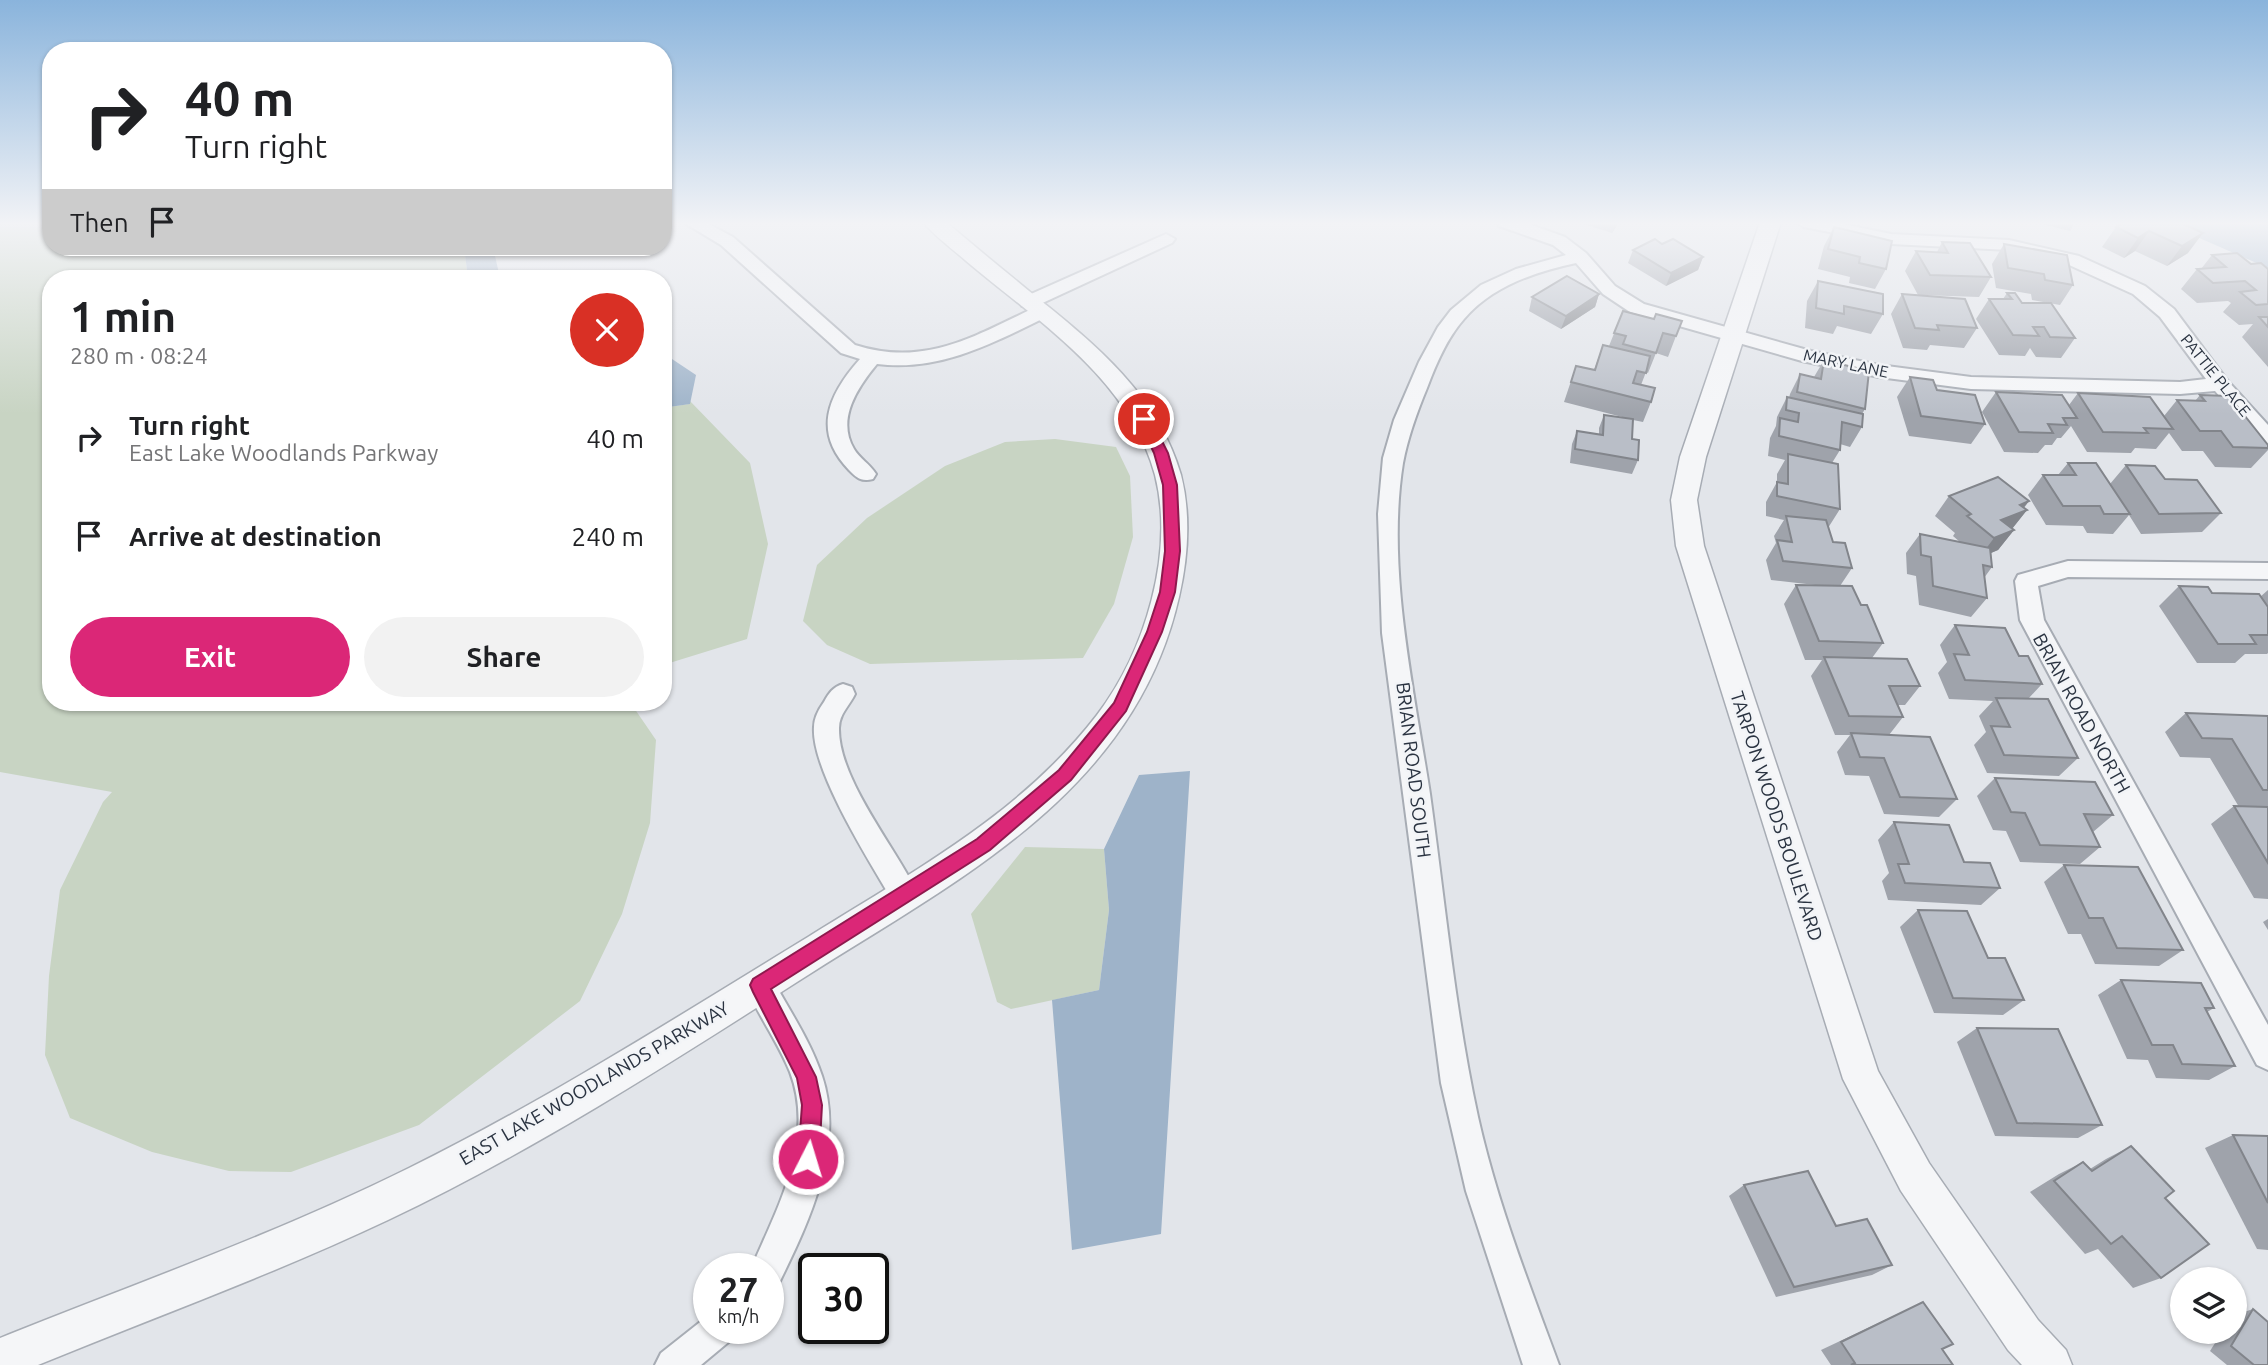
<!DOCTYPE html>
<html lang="en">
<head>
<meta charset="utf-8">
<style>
  :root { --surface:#fff; --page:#f2f2f2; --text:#202124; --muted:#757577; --accent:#db2777 }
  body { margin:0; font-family:Ubuntu,sans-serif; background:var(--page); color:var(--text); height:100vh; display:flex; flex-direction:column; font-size:26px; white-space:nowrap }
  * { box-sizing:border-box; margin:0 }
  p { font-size:23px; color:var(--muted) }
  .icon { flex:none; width:38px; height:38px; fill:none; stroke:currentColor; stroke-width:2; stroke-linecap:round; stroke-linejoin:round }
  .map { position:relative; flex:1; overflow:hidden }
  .sheet { position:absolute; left:42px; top:270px; width:630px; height:441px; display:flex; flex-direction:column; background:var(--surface); border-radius:28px; box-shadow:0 2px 5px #0004 }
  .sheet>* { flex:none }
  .banner { position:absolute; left:42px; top:42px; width:630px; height:214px; border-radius:28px; box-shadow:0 2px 5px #0004; background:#fff; color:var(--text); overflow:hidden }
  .controls { position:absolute; left:2170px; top:1267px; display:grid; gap:14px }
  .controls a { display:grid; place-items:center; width:77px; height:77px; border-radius:50%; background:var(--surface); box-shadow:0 2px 5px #0004; font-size:35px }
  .speed { position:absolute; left:693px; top:1253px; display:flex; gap:14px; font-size:35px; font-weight:700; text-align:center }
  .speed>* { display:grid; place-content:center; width:91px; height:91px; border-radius:50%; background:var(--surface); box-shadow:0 2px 5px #0004; line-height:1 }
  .speed small { font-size:18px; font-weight:400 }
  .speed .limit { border:4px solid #111; border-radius:10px; background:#fff; color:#111 }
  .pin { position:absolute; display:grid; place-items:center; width:60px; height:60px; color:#fff; margin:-30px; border:4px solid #fff; border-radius:50%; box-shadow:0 2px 7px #0007 }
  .me { position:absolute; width:77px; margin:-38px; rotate:5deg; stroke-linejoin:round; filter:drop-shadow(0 0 5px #0008) }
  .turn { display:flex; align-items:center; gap:24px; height:147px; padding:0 28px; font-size:32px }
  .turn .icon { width:91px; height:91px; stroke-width:2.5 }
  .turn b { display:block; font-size:49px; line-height:60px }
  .then { display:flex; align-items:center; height:66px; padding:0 28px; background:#0003; gap:14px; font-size:26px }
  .round { display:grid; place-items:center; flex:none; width:74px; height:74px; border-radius:37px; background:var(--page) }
  .summary { display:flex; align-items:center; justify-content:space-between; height:119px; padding:0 28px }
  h1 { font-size:42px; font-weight:600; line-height:52px }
  .button { display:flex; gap:14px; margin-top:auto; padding:14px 28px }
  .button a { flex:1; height:80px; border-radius:42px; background:var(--accent); color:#fff; font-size:28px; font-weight:600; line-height:80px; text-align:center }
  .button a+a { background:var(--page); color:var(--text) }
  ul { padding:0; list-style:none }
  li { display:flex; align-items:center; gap:21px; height:98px; padding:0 28px }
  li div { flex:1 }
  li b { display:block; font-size:26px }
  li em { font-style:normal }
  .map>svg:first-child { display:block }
</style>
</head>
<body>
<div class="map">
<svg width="2268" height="1365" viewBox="0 0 2268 1365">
  <rect width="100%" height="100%" fill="#e2e5ea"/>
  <g fill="#c8d4c3">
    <polygon points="51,222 51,247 464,247 468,278 51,278 51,702 630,702 656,740 650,823 622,914 580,1001 419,1125 291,1172 229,1171 152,1152 70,1118 45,1055 49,976 60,890 103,802 112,792 0,772 0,222"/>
    <polygon points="663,397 669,407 689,404 690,401 750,463 768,544 747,639 663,665"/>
    <polygon points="1055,439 1116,447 1130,476 1133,537 1114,604 1083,658 870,664 827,645 803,621 817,565 867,518 945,466 1005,442"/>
    <polygon points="1025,847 1104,849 1109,910 1099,990 1011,1009 997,1002 971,914"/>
  </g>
  <g fill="#9eb3c9">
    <polygon points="2268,222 2268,268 2165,223"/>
    <polygon points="464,247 493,247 500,278 468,278"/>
    <polygon points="663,353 696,375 690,404 669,407 663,397"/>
    <polygon points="1190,771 1161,1234 1072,1250 1052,1000 1099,990 1109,910 1104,849 1139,775"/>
  </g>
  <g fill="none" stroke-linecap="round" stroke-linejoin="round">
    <g stroke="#a7acb4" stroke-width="4">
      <g id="minor">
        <path d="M683,222H705L733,237L855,345C924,367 973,337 1034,308L1041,306L1050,312L1048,316C993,343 940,372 877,364C858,387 836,419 854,449C859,458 870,464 876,474L873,479C861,482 857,478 849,470C812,432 828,395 860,359L841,353L721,245Z"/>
        <path d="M1497,222H1523L1565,237L1586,253L1615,286L1644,304L1811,351L1879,365L1971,377L2180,382L2206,379L2160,317L2133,294L2067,264L2009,250L1891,244L1804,227L1796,222H1833L1891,234L2009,240L2079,256L2145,286L2174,309L2227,380L2268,425V445L2261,443L2215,391L2180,394L1971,389L1879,377L1802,361L1630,312L1603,294L1576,263C1535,272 1492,286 1464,319C1447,338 1436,364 1427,388C1417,412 1408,437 1403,463C1386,569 1414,689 1430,794C1445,902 1455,1011 1478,1117C1497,1202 1529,1284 1559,1365H1523L1466,1191L1441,1083L1382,633L1378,514L1383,458L1394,420L1419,362L1438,327L1451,310L1481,285L1516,269L1566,255L1553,245L1499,226Z"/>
        <polygon points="1166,234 1175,239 1172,243 1036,306 1022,306 1020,302 1022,298"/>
        <polygon points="2068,561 2268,563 2268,579 2068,577 2038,586 2044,620 2268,1025 2268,1070 2257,1065 2020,620 2015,581 2018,575"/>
        <path d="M843,684L852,687L855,694C850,705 839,714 839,728C838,779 896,848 918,894L914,903L904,906L894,903C871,864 811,770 814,727C814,718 819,709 824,702C829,693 833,687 843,684Z"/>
        <path d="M760,971L770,975C788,1008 810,1040 822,1076C845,1145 810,1220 780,1281L768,1286V1269H751C777,1208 816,1140 790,1072C778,1042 758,1015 745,985L750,975Z"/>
        <polygon points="709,1315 709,1328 736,1328 731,1340 701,1365 655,1365 661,1353"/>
      </g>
    </g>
    <g stroke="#a7acb4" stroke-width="3">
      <g id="tertiary">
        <path d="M923,222H946C975,247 1005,271 1034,295C1096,345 1158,395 1181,475C1191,514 1188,558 1179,597C1134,795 953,882 797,982C664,1067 531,1152 388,1220C274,1274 155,1317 38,1365H0V1338C137,1283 276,1234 409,1168C547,1100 677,1017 808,937C913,871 1020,815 1097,715C1145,652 1175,553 1155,475C1129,378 1037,321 965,260C951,248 935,236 923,222Z"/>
        <polygon points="1760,222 1781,222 1706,457 1697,500 1704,546 1878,1071 1929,1163 2038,1320 2066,1350 2072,1365 2022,1365 2008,1350 1901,1191 1843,1079 1676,546 1671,500 1680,457"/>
      </g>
    </g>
    <use href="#minor" fill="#f5f6f8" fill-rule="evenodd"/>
    <use href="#tertiary" fill="#f5f6f8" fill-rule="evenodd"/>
  </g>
  <g fill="#9fa3ab">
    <polygon points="1577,222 1619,222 1612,233"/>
    <polygon points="2033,222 2075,222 2070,231"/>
    <polygon points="2179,222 2188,253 2167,266 2135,251 2124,258 2102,247 2116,227"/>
    <polygon points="1834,227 1886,269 1875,289 1849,283 1850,277 1818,269 1824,246"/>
    <polygon points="1942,242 1991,277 1979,297 1920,295 1977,328 1964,348 1930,345 1927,350 1903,348 1891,314 1902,294 1918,295 1905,271 1916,251 1937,252"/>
    <polygon points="1662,244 1703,257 1698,270 1666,286 1628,263 1633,250"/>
    <polygon points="2004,244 2073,285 2060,305 2032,300 2031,294 1996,288 1992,264"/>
    <polygon points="2212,255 2268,269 2268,367 2242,337 2253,324 2239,325 2223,312 2231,303 2228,301 2197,303 2181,289 2197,269 2201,269"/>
    <polygon points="1818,281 1883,314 1871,334 1837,326 1833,334 1805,328 1807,301"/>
    <polygon points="2007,293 2075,338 2061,358 2036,357 2030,348 2025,356 1999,355 1976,319 1989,299 2003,299"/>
    <polygon points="1599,294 1595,307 1561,329 1529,311 1532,297"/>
    <polygon points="1623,311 1676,336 1668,357 1656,353 1648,373 1646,372 1641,385 1651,402 1643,422 1633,420 1632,439 1638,460 1632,474 1570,463 1572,444 1577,431 1599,435 1599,428 1604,415 1630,419 1564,402 1576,366 1594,370 1603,345 1609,346"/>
    <polygon points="1824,360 1865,409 1862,414 1862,427 1850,447 1840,444 1840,450 1832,463 1840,509 1828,528 1833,542 1852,568 1840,586 1861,605 1883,643 1872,658 1920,686 1905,705 1898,705 1903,717 1889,735 1957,799 1939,817 1884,814 1869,776 1845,775 1837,752 1850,735 1835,735 1811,676 1822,660 1805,660 1784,604 1796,585 1824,586 1771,580 1766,560 1776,543 1774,536 1784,520 1766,516 1766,502 1777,482 1777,474 1785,460 1768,456 1770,438 1776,426 1777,417 1787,397 1789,398 1790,394 1800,374 1814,377"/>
    <polygon points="1910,377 1937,390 1985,424 1971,444 1909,436 1897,397"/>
    <polygon points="1996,392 2069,405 2078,393 2164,416 2177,400 2195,401 2200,395 2268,445 2268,450 2251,468 2215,467 2203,451 2182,451 2169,433 2156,449 2135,448 2131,453 2087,452 2071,426 2061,438 2057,438 2052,445 2045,445 2038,453 2004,452 1982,412"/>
    <polygon points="2068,463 2110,484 2126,465 2165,479 2221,513 2202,532 2141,534 2129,515 2113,534 2087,533 2083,526 2046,525 2028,495 2043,475 2058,475"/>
    <polygon points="1949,496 2029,501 2024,508 2027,510 2012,529 2014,530 1998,550 1991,553 1992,567 1984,578 1987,598 1971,617 1919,605 1916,576 1907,574 1906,553 1920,534 1960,542 1953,536 1955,533 1935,516"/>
    <polygon points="2179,586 2212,593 2260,597 2268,590 2268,653 2267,654 2245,654 2235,663 2197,663 2159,606"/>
    <polygon points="1955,625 2019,656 2042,684 2028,699 2078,758 2059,776 1987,773 1974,745 1986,732 1979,716 1993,701 1949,699 1938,673 1947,662 1940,645"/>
    <polygon points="2186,713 2268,716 2268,899 2254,898 2211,824 2234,806 2239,807 2210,758 2180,757 2165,732"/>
    <polygon points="1995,778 2113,815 2093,832 2100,847 2080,864 2020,862 2006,831 1993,830 1977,796"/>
    <polygon points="1894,822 1964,862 2000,888 1981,905 1888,900 1882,881 1889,873 1878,840"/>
    <polygon points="2064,865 2183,950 2159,966 2095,964 2081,934 2068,934 2044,882"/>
    <polygon points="1918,910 1988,958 2024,1000 2003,1015 1934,1013 1900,927"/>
    <polygon points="2268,919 2268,930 2263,922"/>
    <polygon points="2121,980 2214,1008 2207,1012 2235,1066 2209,1080 2156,1078 2148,1060 2127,1059 2098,995"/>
    <polygon points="1977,1028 2102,1125 2078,1138 1995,1136 1957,1042"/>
    <polygon points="2233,1135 2268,1136 2268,1250 2257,1249 2205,1148"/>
    <polygon points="2131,1146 2165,1198 2161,1278 2133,1288 2098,1249 2085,1254 2030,1192 2059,1174 2083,1162 2090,1169 2106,1159"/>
    <polygon points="1744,1185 1836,1226 1892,1265 1872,1275 1776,1297 1729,1196"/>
    <polygon points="1923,1302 1942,1349 1953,1365 1831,1365 1821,1350"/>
    <polygon points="2253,1309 2268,1365 2227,1365 2210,1351 2222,1332 2235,1332 2235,1315"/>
  </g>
  <g fill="#82858b">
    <polygon points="1616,222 1619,222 1612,233"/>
    <polygon points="2149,231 2135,251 2124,258 2138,238"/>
    <polygon points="2203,233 2188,253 2167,266 2182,246"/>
    <polygon points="1703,257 1698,270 1666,286 1671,273"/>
    <polygon points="1599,294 1595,307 1561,329 1566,316"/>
    <polygon points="2029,501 2019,513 2027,510 2011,530 2001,520 2020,505"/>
    <polygon points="2014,530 1998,550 1979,558 1994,538"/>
  </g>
  <g fill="#b9bec7" stroke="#82858b" stroke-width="2">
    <polygon points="2124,222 2179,222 2203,233 2182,246 2149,231 2138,238 2116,227"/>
    <polygon points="1834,227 1892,241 1886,269 1859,263 1860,257 1828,249"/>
    <polygon points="1655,239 1662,244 1673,239 1703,257 1671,273 1633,250"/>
    <polygon points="1942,242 1970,243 1991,277 1930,275 1916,251 1948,253"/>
    <polygon points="2004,244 2067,255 2073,285 2045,280 2044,274 2008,268"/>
    <polygon points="2237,253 2251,264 2261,263 2268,269 2268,304 2256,305 2240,292 2256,290 2245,281 2213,283 2197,269 2226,267 2212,255"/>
    <polygon points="1567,276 1599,294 1566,316 1532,297"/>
    <polygon points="1818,281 1883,294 1883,314 1844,306 1844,314 1816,308"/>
    <polygon points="2007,293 2015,293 2022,303 2051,303 2075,338 2050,337 2044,327 2033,327 2039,336 2013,335 1989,299 2012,299"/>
    <polygon points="1902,294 1965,299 1977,328 1937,325 1939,330 1915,328"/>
    <polygon points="1623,311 1654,319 1656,314 1682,321 1676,336 1663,333 1656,353 1623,344 1626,336 1614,333"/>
    <polygon points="2259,317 2268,317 2268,327"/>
    <polygon points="1603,345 1650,356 1646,373 1637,371 1633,383 1655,388 1651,402 1571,382 1576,366 1595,370"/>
    <polygon points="1824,360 1869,371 1865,409 1797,392 1800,374 1821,379"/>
    <polygon points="1910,377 1933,380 1937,390 1975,395 1985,424 1921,416"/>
    <polygon points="1996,392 2062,395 2077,418 2063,418 2067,425 2048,424 2053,433 2019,432"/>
    <polygon points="2078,393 2150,397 2173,429 2144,428 2148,433 2103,432"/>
    <polygon points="2200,395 2229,396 2268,445 2268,448 2233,447 2221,431 2200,431 2177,400 2205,401"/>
    <polygon points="1787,397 1863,414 1862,427 1842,422 1840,450 1779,436 1780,418 1798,422 1799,413 1786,410"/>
    <polygon points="1604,415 1633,419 1632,439 1639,440 1638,460 1575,449 1577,431 1603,435"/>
    <polygon points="1788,454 1838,464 1840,509 1777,496 1777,482 1788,484"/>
    <polygon points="2068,463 2096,463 2130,514 2104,514 2100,506 2063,506 2043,475 2076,475"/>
    <polygon points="2126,465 2155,466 2165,479 2197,480 2221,513 2159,514"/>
    <polygon points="1998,477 2029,501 2020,505 2027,510 2001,520 2014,530 1994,538 1967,516 1971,514 1949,496"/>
    <polygon points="1786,516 1826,520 1833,542 1845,543 1852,568 1783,561 1777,540 1792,542"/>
    <polygon points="1920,534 1990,548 1992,567 1983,565 1987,598 1933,586 1931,557 1921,555"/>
    <polygon points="1796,585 1852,586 1861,605 1867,605 1883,643 1819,641"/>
    <polygon points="2179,586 2208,587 2212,593 2259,594 2268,607 2268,635 2250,635 2256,644 2218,644"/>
    <polygon points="1955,625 2005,628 2019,656 2028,656 2042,684 1965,680 1954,654 1969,655"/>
    <polygon points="1824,657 1907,659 1920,686 1889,686 1903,717 1849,716"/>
    <polygon points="1996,698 2048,699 2078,758 2004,755 1991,726 2010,727"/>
    <polygon points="2186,713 2268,716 2268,790 2263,790 2232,739 2202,738"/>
    <polygon points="1851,733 1930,737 1957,799 1900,797 1884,758 1860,757"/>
    <polygon points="1995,778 2095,782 2113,815 2084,814 2100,847 2040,845 2025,813 2011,812"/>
    <polygon points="2234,806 2268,807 2268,863"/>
    <polygon points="1894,822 1949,825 1964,862 1990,863 2000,888 1905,883 1898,864 1909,864"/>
    <polygon points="2064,865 2138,867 2183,950 2117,948 2103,918 2089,918"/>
    <polygon points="1918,910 1967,911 1988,958 2005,958 2024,1000 1953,998"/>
    <polygon points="2121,980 2201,983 2214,1008 2205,1008 2235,1066 2182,1064 2173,1045 2152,1045"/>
    <polygon points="1977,1028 2058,1029 2102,1125 2017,1123"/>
    <polygon points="2233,1135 2268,1136 2268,1203"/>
    <polygon points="2131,1146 2174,1191 2165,1198 2209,1244 2161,1278 2122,1236 2111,1244 2054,1181 2083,1162 2092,1171"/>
    <polygon points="1808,1171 1836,1226 1867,1219 1892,1265 1794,1287 1744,1185"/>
    <polygon points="1923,1302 1953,1344 1942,1349 1953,1365 1851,1365 1855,1363 1841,1342"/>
    <polygon points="2253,1309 2268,1322 2268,1365 2254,1365 2231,1346"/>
  </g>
  <linearGradient id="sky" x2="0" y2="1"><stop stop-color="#8ab4dc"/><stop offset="0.54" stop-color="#f2f3f6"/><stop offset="1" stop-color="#f2f3f6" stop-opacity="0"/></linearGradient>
  <rect width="2268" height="414" fill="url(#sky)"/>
  <polygon fill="#db2777" stroke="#8e194d" stroke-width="2" points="1144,414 1151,419 1168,453 1177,485 1180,551 1175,592 1162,632 1126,711 1071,780 990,850 771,989 816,1077 822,1105 819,1159 816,1167 808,1170 801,1167 798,1159 802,1105 797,1078 753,992 750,985 753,979 977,839 1059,770 1114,703 1147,632 1160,592 1165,551 1163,485 1154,453 1138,419"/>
  <g text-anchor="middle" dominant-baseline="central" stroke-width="5" stroke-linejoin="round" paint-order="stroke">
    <g font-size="16" fill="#2a3341" stroke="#f2f4f7">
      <text transform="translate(1846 363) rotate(12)">MARY LANE</text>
      <text transform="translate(2216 375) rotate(51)">PATTIE PLACE</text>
    </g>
    <g font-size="19" fill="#2a3341" stroke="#f2f4f7">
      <text transform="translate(2082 713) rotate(61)">BRIAN ROAD NORTH</text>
      <text transform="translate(1414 770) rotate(83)">BRIAN ROAD SOUTH</text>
      <text transform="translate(1777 816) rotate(72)">TARPON WOODS BOULEVARD</text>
      <text transform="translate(594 1083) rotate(-30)">EAST LAKE WOODLANDS PARKWAY</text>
    </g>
  </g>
</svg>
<div class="controls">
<a><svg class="icon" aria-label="layers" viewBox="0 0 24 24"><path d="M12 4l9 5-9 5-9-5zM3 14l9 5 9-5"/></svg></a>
</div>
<div class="speed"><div>27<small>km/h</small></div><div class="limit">30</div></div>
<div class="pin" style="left:1144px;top:419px;background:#d93025"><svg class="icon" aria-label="arrive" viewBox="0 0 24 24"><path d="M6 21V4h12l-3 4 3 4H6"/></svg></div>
<svg class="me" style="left:808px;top:1159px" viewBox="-20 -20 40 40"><circle r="17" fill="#db2777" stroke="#fff" stroke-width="3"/><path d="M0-11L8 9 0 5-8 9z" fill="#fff"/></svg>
<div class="banner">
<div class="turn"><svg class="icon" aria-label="right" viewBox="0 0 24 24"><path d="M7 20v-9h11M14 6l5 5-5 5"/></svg><div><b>40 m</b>Turn right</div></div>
<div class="then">Then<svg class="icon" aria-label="arrive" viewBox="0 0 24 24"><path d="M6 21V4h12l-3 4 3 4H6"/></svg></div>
</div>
<section class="sheet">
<div class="summary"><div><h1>1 min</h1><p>280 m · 08:24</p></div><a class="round" style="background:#d93025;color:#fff"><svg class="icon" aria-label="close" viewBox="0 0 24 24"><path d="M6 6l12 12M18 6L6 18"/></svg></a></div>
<ul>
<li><svg class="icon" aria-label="right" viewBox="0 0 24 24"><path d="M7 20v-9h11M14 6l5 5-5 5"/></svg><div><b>Turn right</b><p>East Lake Woodlands Parkway</p></div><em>40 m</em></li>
<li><svg class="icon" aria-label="arrive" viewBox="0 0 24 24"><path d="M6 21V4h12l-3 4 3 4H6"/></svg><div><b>Arrive at destination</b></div><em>240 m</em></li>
</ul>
<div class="button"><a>Exit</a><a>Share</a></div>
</section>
</div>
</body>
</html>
